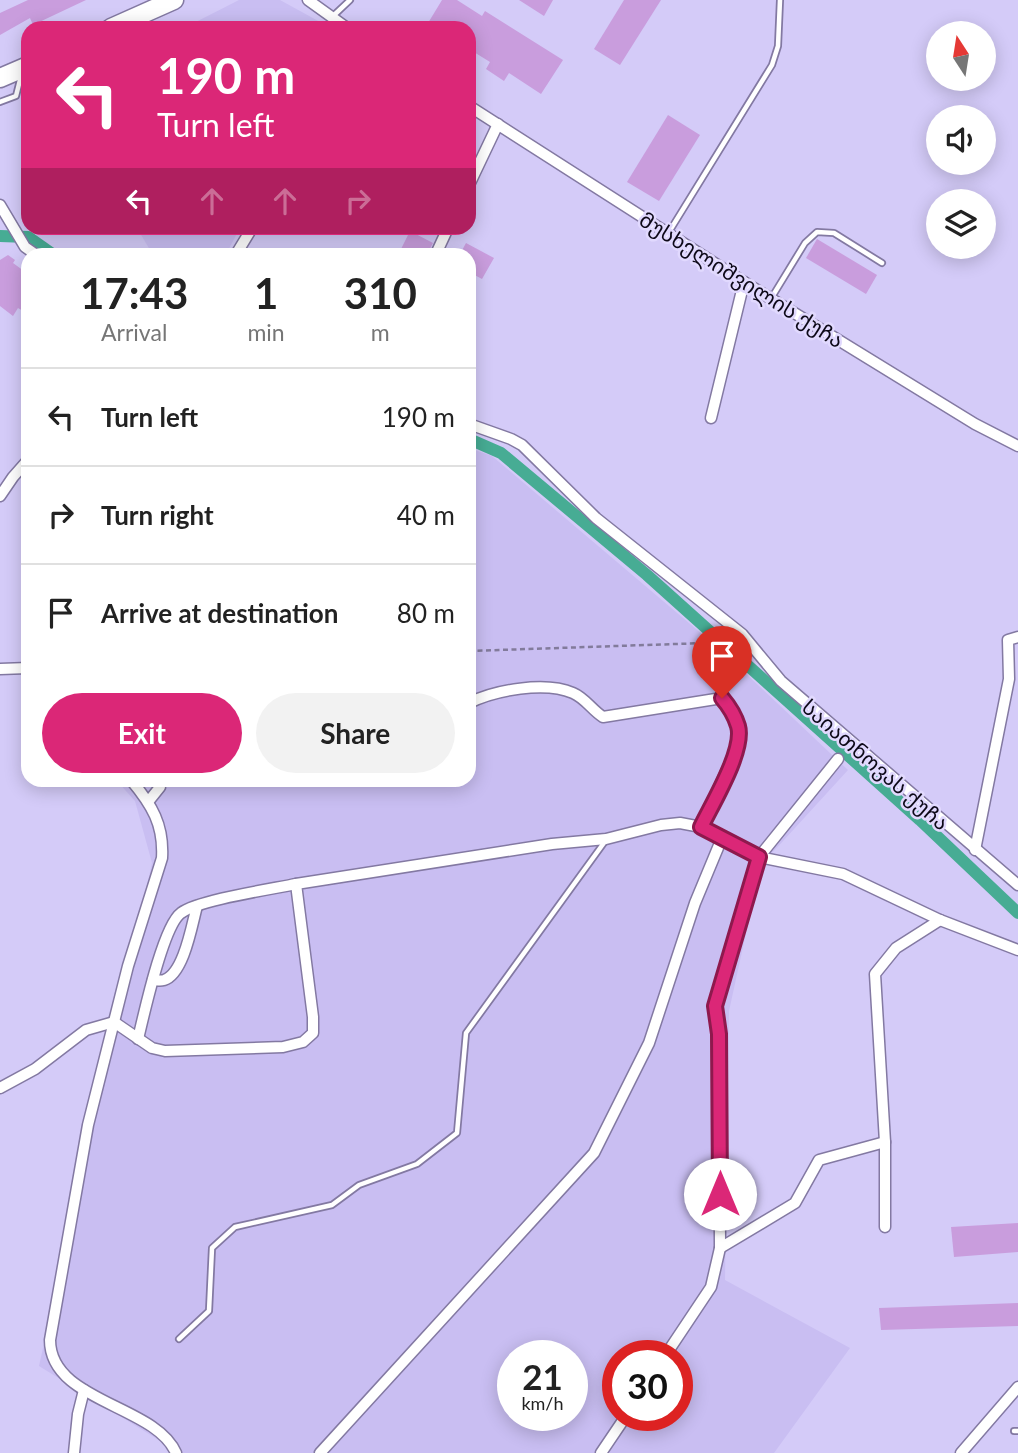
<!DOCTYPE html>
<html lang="en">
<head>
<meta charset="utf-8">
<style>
  :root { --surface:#fff; --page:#f2f2f2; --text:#222; --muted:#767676; --line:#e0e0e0; --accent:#db2777 }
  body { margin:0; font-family:Lato,"Noto Sans Georgian",sans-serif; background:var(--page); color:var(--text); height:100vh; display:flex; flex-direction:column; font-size:26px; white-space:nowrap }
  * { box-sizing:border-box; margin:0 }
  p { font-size:23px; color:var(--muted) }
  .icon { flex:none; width:38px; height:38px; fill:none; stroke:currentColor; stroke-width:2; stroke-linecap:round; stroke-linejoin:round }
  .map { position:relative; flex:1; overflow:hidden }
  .panel { position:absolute; left:21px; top:248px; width:455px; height:539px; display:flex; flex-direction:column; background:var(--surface); border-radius:21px; box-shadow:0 4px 18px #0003 }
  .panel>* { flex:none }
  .top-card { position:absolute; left:21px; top:21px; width:455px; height:214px; border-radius:21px; box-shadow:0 4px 18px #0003; background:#db2777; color:#fff; overflow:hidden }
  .needle { width:46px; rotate:348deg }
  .controls { position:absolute; left:926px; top:21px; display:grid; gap:14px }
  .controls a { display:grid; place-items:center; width:70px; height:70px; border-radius:50%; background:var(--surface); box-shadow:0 4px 18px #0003; font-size:35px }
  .speed { position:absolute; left:497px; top:1340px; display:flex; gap:14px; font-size:35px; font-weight:700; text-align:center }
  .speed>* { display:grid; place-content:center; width:91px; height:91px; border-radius:50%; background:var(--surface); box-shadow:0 4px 18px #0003; line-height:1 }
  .speed small { font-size:18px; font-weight:400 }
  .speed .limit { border:10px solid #d22; background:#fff; color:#111 }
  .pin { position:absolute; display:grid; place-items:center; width:60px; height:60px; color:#fff; margin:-72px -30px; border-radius:50% 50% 50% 0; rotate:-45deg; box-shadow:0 0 7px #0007 }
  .pin .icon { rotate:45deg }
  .me { position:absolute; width:77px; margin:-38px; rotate:0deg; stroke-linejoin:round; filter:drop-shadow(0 0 5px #0008) }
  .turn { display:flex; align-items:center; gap:24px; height:147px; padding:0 21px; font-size:32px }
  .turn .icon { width:91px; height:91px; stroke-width:2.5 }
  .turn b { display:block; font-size:49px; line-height:60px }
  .lanes { display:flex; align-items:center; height:66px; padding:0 21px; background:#0003; justify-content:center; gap:35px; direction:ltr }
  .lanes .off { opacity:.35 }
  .eta { display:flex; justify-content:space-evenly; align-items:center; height:119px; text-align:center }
  .eta b { font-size:42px; font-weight:700; line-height:49px }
  .button { display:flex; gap:14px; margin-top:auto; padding:14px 21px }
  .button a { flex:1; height:80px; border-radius:42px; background:var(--accent); color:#fff; font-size:28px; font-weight:700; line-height:80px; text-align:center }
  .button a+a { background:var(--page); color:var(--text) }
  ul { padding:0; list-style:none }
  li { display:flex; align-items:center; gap:21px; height:98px; padding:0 21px; border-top:2px solid var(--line) }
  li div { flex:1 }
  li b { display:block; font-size:26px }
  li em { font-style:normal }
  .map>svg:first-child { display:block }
</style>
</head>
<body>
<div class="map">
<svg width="1018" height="1453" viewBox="0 0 1018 1453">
  <rect width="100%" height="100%" fill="#d4cbf8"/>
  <g fill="#c9bef2" fill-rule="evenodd">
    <polygon points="239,0 280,0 331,28 184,28"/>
    <polygon points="137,228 240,228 225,256 153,255"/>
    <path d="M469,448L492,456L722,651L848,770L761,865L729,1011L725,1280L850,1348L774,1453H172L170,1447L39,1366L152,863L135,801L117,781L469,780ZM513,1356H572V1416H513ZM618,1356H677V1416H618Z"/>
  </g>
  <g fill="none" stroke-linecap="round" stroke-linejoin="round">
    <g stroke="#47ac94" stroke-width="12">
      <polyline points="0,236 28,237 55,256"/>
      <polyline points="469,439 501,453 647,575 920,820 1018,913"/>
    </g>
  </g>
  <g fill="#c99ddd">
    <polygon points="28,0 86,0 33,25 30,18 0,35 0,13"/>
    <polygon points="442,0 457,0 482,16 485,11 563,60 541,94 509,73 504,81 486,69 490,62 469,49 469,28 425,28"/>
    <polygon points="519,0 553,0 544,16"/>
    <polygon points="624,0 661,0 620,65 594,49"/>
    <polygon points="668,115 700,135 659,201 627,182"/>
    <polygon points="410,231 433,243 426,256 413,256 401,249"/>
    <polygon points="817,239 877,275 866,294 806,258"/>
    <polygon points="466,243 494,258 482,279 469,272 469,256 459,256"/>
    <polygon points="8,255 15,260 13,263 28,274 28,314 18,308 13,316 0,306 0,260"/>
    <polygon points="1018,1223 1018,1252 954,1257 951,1227"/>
    <polygon points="1018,1303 1018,1326 881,1330 879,1308"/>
  </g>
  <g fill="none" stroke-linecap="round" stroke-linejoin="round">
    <g stroke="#8379a2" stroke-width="8">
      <g id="lane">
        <polyline points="332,17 350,0"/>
        <polyline points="0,102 16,96 21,76"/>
        <polyline points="669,232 772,65 778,46 780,0"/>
        <polyline points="772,297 805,243 817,232 834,233 882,263"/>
        <polyline points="179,1339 209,1311 212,1248 235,1227 332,1205 359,1185 417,1164 457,1133 466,1033 606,840"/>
        <polyline points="1014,1431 1018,1431"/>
      </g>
    </g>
    <g stroke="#8379a2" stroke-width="13">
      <g id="street">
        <polyline points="308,0 347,28"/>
        <polyline points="469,106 744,282 975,424 1018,446"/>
        <polyline points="469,185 498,124"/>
        <polyline points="0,205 25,247 38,256"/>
        <polyline points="235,256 252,228"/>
        <polyline points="435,256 448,228"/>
        <polyline points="711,418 744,282"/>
        <polyline points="469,424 511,439 522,445 596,518 742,634 781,681 1018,885"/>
        <polyline points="0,496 13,477 28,460"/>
        <polyline points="0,669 28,668"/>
        <path d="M469,703C495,690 545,681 573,693C585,698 592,710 603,717L722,698L739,728L736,750L701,827"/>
        <path d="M131,780C152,805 164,825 162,858L128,966L88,1125L50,1340C50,1402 156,1405 176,1453"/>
        <polyline points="148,802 160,787 159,780"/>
        <polyline points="975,850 1009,679 1008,640 1018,637"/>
        <path d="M153,980C156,980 160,981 164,980C184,974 192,924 197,906"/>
        <path d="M138,1039C144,1014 163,926 181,913C198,900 272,889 296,884"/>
        <polyline points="0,1088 35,1069 86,1030 114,1022 152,1048 165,1051 283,1047 303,1042 313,1033 313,1017 296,884 552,844 606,839 661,825 680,823 701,827 759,857 843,874 940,920 1018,950"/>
        <polyline points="885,1227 885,1142 875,974 896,948 940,920"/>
        <polyline points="720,1248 795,1203 819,1160 885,1142"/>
        <polyline points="665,1356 711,1287 720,1248 719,1034 715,1006 759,857 838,759"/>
        <polyline points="74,1453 78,1414 84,1390"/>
        <polyline points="320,1453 594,1153 649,1043 695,903 722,838"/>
        <polyline points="601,1453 626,1416"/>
        <polyline points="961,1453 1018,1387"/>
      </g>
    </g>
    <g stroke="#8379a2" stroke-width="21">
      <g id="highway">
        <polyline points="111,28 174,0"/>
        <polyline points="0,78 28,66"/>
      </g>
    </g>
    <polyline stroke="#827b9b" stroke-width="2.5" stroke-dasharray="5 3.5" stroke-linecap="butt" points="469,651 735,642"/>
    <use href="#lane" stroke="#fff" stroke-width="4.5"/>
    <use href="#street" stroke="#fff" stroke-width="10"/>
    <use href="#highway" stroke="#fff" stroke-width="18"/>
  </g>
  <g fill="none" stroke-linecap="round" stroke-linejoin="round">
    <g stroke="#8e194d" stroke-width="18">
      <path id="route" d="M720,1194L719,1034L715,1006L759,857L701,827C712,804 745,750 738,726C735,716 728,705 722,698"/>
    </g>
    <use href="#route" stroke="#db2777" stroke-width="12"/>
  </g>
  <g text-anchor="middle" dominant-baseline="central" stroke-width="5" stroke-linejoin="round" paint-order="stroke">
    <g font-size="21" fill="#0d0918" stroke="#e1d9fe">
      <text transform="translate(742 279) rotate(32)">მუსხელიშვილის ქუჩა</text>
      <text transform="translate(876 764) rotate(41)">საიათნოვას ქუჩა</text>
    </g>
  </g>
</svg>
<div class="controls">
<a><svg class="needle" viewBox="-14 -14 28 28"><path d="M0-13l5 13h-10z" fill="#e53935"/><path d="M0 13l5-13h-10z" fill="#767676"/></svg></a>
<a><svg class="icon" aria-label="sound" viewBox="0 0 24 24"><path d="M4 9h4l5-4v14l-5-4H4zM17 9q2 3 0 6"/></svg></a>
<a><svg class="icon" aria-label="layers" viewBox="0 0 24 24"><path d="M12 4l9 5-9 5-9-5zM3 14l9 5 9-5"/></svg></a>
</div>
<div class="speed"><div>21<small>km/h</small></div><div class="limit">30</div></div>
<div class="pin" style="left:722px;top:698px;background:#d93025"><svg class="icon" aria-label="arrive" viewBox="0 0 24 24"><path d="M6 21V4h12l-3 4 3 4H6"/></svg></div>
<svg class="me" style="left:720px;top:1194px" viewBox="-20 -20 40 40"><circle r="19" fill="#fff"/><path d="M0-13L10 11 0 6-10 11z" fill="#db2777"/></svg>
<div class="top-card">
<div class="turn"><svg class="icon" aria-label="left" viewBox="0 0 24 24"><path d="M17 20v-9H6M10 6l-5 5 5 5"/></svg><div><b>190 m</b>Turn left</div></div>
<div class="lanes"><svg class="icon" aria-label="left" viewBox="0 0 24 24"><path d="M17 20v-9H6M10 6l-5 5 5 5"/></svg><svg class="icon off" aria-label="ahead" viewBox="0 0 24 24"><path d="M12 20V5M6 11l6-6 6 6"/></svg><svg class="icon off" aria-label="ahead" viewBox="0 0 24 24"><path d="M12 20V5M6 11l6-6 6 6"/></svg><svg class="icon off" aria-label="right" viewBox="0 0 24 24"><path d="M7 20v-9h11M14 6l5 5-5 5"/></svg></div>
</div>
<section class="panel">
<div class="eta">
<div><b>17:43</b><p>Arrival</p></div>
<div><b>1</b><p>min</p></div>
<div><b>310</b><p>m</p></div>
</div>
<ul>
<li><svg class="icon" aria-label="left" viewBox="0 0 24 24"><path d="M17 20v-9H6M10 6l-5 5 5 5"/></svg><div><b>Turn left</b></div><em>190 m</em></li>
<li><svg class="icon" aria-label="right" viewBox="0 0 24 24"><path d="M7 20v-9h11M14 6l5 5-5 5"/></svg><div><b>Turn right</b></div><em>40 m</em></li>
<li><svg class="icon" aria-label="arrive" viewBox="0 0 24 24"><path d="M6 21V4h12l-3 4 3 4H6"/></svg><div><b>Arrive at destination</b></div><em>80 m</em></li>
</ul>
<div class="button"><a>Exit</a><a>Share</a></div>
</section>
</div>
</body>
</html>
